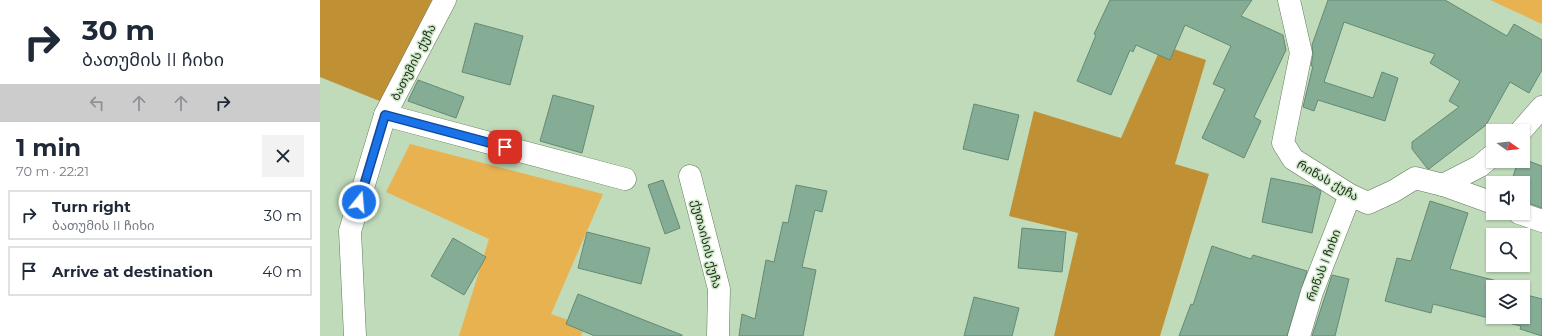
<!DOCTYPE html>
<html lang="en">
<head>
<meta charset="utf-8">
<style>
  :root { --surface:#fff; --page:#f2f2f3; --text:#1f2937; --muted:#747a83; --line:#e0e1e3 }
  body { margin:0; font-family:Montserrat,"Noto Sans Georgian",sans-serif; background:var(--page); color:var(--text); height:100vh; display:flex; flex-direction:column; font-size:15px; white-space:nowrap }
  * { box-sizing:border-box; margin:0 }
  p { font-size:13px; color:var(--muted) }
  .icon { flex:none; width:22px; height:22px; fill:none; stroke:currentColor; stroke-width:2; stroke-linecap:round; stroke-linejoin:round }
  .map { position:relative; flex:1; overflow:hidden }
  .drawer { display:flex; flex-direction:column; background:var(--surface); width:320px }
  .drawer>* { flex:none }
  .hud { background:#fff; color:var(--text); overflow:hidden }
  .needle { width:26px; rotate:104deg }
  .tools { position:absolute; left:1166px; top:124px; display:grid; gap:8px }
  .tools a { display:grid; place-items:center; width:44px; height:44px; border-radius:0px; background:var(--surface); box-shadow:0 1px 3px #0004; font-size:20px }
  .pin { position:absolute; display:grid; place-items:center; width:34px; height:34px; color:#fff; margin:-17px; border-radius:8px; box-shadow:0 2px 6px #0006 }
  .me { position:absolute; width:44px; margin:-22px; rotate:17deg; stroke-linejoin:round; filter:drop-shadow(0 0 3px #0008) }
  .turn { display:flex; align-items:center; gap:14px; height:84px; padding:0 16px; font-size:18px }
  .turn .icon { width:52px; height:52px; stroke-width:2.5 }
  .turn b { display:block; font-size:28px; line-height:34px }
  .lanes { display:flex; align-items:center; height:38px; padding:0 16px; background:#0003; justify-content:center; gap:20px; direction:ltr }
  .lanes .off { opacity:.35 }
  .round { display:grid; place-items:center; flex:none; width:42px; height:42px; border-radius:0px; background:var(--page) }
  .overview { display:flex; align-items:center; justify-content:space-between; height:68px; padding:0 16px }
  h1 { font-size:24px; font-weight:700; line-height:30px }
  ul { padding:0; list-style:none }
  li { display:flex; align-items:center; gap:12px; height:50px; margin:0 8px 6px; padding:0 8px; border:2px solid var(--line); border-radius:0px }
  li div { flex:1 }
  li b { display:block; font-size:15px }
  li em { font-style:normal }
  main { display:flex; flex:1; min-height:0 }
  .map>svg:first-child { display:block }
</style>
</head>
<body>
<main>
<section class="drawer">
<div class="hud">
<div class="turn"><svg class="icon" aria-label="right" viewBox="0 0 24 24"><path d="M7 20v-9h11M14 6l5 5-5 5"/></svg><div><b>30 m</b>ბათუმის II ჩიხი</div></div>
<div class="lanes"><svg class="icon off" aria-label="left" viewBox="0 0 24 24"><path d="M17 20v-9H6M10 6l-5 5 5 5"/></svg><svg class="icon off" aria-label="ahead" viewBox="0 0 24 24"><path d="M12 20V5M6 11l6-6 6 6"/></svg><svg class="icon off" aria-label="ahead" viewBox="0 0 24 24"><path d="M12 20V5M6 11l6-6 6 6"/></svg><svg class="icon" aria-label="right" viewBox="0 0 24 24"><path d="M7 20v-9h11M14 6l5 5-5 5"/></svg></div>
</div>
<div class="overview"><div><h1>1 min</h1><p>70 m · 22:21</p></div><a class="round"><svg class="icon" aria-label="close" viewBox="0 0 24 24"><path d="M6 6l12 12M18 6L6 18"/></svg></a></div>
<ul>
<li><svg class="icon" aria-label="right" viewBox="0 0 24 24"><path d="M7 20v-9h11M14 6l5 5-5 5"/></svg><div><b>Turn right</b><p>ბათუმის II ჩიხი</p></div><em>30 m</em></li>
<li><svg class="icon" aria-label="arrive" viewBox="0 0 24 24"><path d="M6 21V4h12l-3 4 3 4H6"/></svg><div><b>Arrive at destination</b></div><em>40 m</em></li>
</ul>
</section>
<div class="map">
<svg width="1222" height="336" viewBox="0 0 1222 336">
  <rect width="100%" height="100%" fill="#c0dbba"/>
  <g fill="#e8b250">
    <polygon points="1170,0 1222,0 1222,24"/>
    <polygon points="90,144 283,194 231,314 265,326 261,336 139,336 169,239 66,192"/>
  </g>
  <g fill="#c09035">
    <polygon points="0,0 112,0 62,102 0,77"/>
    <polygon points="842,45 886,60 855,164 889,174 840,336 734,336 758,233 689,216 714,111 801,138"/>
  </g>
  <g fill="#85ad96" stroke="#638a74">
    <polygon points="790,0 932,0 921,16 963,35 966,50 934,117 941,121 924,158 882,138 905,89 893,84 911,46 865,25 850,60 816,45 813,52 810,50 791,95 757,81 776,35 774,34"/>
    <polygon points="1008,0 1125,0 1187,36 1194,24 1222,40 1222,70 1209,93 1190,82 1166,125 1109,169 1107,168 1092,149 1092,142 1139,107 1129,101 1140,81 1110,63 1115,54 1024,22 1004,82 1053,98 1062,72 1078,78 1065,121 998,100 994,111 983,107 993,66 991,66 993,55 992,45"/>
    <polygon points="155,23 203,36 190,85 142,72"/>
    <polygon points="98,80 144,97 136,118 88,101"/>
    <polygon points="233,95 274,106 262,153 220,141"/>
    <polygon points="654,104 699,115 688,160 643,149"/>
    <polygon points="1203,159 1222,166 1222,208 1203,201 1203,183 1191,183 1198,161 1203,161"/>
    <polygon points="951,178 994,187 1001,191 992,233 942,222"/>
    <polygon points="343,180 360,228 345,234 328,185"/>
    <polygon points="476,185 507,191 502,212 495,210 482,267 496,270 483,336 419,336 422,314 435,319 446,260 454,262 463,222 468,223"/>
    <polygon points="1110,201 1148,213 1130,269 1193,285 1192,287 1173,287 1173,317 1203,317 1203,294 1222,299 1222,336 1200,329 1201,326 1113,304 1111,313 1065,301 1077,258 1091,261"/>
    <polygon points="702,228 746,232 742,272 698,268"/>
    <polygon points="267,232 330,248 321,284 258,268"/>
    <polygon points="133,238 166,257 144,295 111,276"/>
    <polygon points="892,246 931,259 933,255 987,271 967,336 859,336 871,304 873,305"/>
    <polygon points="1012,275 1029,279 1015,336 992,336"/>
    <polygon points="258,294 362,335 362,336 275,336 246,324"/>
    <polygon points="654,297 699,308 692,336 644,336"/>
  </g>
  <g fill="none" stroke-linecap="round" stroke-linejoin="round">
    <g stroke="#60795a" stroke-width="23">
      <g id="minor">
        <polyline points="969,0 981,53 963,143 973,159 1030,195 1048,203 1074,191 1095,178 1123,185 1173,203"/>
        <polyline points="65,115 305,179"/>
        <polyline points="1201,131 1222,107"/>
        <polyline points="370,176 399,289 398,336"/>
        <polyline points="1123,185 1160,166 1173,155"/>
        <polyline points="1199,213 1222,221"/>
        <polyline points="35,336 30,231 65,115 125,0"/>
        <polyline points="979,336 992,292 1030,195"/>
      </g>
    </g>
    <use href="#minor" stroke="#fff" stroke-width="22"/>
  </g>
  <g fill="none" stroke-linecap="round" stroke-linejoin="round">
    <g stroke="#114b97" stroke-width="10">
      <polyline id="route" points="39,202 65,115 185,147"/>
    </g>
    <use href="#route" stroke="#1a73e8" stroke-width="7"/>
  </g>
  <g text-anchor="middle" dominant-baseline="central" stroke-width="3" stroke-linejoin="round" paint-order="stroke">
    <g font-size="12" fill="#232e21" stroke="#cde8c6">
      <text transform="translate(93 62) rotate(-63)">ბათუმის ქუჩა</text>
      <text transform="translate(1008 180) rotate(30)">რიწას ქუჩა</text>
      <text transform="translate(387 244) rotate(76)">ქუთაისის ქუჩა</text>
      <text transform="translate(1003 265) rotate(-69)">რიწას I ჩიხი</text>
    </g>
  </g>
</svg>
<div class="tools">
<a><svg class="needle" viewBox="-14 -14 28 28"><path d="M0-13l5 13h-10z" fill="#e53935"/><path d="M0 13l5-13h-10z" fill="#747a83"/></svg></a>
<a><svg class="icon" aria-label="sound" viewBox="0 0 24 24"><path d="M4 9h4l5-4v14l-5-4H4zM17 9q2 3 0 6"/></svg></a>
<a><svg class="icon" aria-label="search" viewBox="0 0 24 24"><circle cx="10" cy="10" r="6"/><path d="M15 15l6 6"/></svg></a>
<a><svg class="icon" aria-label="layers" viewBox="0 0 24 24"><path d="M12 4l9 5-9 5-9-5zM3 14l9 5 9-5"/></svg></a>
</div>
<div class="pin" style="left:185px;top:147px;background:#d93025"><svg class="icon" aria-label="arrive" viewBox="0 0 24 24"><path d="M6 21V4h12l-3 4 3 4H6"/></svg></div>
<svg class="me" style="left:39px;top:202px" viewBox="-20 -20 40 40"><circle r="17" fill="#1a73e8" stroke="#fff" stroke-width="3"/><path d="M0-11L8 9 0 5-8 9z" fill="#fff"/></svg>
</div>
</main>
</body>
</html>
